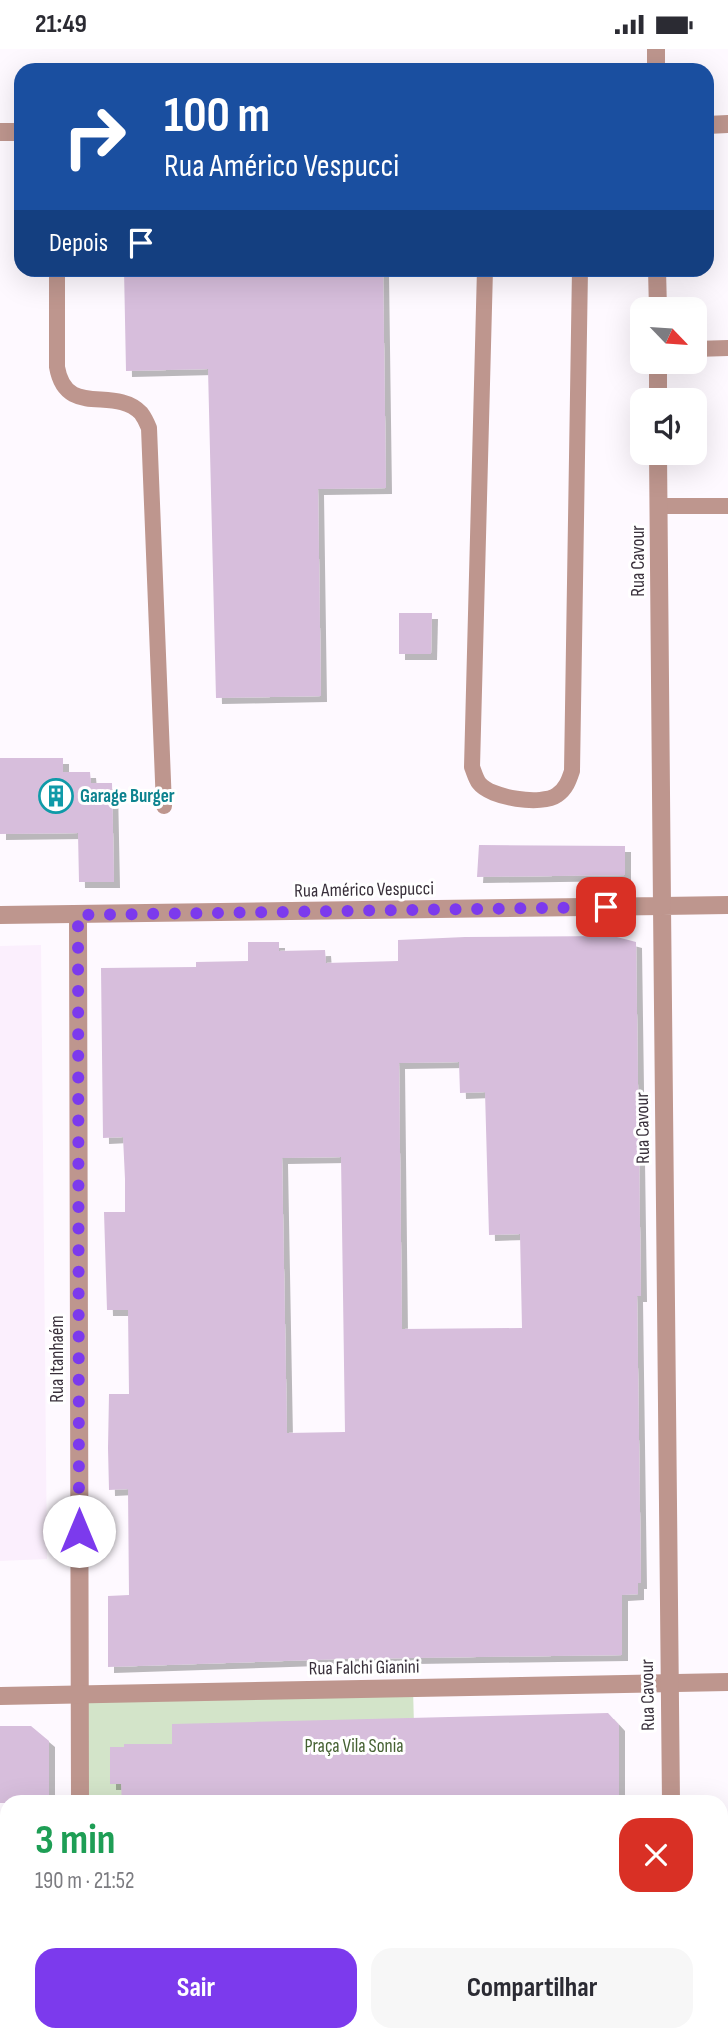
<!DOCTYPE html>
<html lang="pt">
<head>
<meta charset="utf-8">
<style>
  :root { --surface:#fff; --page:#f7f7f7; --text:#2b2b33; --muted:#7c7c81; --accent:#7c3aed }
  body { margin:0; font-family:"Sofia Sans Condensed",sans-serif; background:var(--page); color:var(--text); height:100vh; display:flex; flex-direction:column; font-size:26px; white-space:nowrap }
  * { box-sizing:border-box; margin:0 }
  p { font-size:23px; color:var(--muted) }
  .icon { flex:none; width:38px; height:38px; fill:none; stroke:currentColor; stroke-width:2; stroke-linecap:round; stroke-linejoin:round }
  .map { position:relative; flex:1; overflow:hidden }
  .panel { position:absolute; left:0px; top:1746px; width:728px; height:247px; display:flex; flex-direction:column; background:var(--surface); border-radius:21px 21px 0 0; box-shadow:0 7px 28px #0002 }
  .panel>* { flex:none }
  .banner { position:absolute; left:14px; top:14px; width:700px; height:214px; border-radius:21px; box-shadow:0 7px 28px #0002; background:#1a4fa0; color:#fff; overflow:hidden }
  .needle { width:46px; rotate:115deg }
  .tools { position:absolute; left:630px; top:248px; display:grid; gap:14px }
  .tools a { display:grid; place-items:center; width:77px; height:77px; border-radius:14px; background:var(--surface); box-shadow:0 7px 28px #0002; font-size:35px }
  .pin { position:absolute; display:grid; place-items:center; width:60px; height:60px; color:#fff; margin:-30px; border-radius:14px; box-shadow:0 4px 10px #0006 }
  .me { position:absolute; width:77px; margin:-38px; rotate:0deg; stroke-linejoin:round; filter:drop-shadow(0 0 5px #0008) }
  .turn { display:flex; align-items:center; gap:24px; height:147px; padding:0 35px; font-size:32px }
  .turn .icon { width:91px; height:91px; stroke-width:2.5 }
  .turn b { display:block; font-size:49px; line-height:60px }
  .then { display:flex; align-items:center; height:66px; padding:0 35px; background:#0003; gap:14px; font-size:26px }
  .round { display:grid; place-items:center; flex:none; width:74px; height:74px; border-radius:21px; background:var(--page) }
  .summary { display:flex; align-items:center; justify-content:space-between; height:119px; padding:0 35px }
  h1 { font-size:42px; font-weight:700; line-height:52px; color:#1e9e55 }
  .button { display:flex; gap:14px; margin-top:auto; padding:14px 35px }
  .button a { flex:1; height:80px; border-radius:21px; background:var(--accent); color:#fff; font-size:28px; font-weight:700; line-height:80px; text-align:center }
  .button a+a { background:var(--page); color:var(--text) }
  .status { display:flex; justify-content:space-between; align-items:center; height:49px; padding:0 35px; background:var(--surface); direction:ltr }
  .status svg { height:19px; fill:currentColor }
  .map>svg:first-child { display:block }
</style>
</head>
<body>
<div class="status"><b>21:49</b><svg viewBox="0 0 49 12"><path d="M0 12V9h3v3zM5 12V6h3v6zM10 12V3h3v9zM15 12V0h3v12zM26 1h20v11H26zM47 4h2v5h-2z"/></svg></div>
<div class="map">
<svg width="728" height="1992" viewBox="0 0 728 1992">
  <defs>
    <filter id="shadow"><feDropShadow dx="6" dy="6" stdDeviation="0" flood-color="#0004"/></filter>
  </defs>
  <rect width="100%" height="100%" fill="#fef9ff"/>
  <polygon fill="#fbeffd" points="41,896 47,1510 0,1512 0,897"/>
  <g fill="#d3e4c9">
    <polygon points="413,1639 416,1753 81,1753 80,1646"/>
    <rect x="83" y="1986" width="339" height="6"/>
  </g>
  <g fill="#d7bedc" fill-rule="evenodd" filter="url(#shadow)">
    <polygon points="124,220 383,220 386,439 318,440 321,647 216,649 208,320 126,322"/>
    <polygon points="399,564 432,564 431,605 399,605"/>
    <polygon points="0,709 63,709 63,723 90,723 91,734 112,734 114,833 79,833 78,784 0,785"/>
    <polygon points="479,796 625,797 625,826 477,828"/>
    <path d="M613,887L636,893L641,1247H637L641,1534H638V1545L622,1546V1606L342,1610L108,1618V1547L129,1546L128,1440L109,1441L108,1399L109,1345H129L128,1261H107L104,1163H125V1130L123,1088L103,1089L101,919L196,918V913L248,912V893H279V902L325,901L326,914L398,912V891L465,888ZM459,1013L460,1044L485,1043L489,1186L520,1185L522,1279L402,1280L399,1014ZM341,1108L345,1383L287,1384L282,1109Z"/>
    <polygon points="608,1664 619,1676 619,1754 122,1754 121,1735 110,1735 110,1698 124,1698 124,1695 172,1695 172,1675"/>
    <polygon points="0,1677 31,1677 49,1692 49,1754 0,1754"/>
  </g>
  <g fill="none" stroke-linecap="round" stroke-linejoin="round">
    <g stroke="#be968e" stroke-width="16">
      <path d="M57,220V318C66,370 114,336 141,364C144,368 147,374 149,379L164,757"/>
      <path d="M485,220L472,718C474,723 476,730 479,734C490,749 542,757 557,746C566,740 569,731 572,722L580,220"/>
      <polyline points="695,300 728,299"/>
      <polyline points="659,457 728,457"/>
    </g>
    <g stroke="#be968e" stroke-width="18">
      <polyline points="707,76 728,75"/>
      <polyline points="0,83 21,83"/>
      <polyline points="78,865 80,1754"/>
      <polyline points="0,1647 728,1633"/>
      <polyline points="671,1754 662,857 728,856"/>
      <polyline points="0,1930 7,1929"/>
      <polyline points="81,1986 81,1992"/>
      <polyline points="673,1986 674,1992"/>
    </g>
    <g stroke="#be968e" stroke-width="18">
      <polyline points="656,0 656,21"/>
      <polyline points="657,220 658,261"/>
      <polyline points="658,313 658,352"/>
      <polyline points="0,866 662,857 658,404"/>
    </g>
  </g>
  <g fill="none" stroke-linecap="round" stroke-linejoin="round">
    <polyline stroke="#7c3aed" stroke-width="12" stroke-dasharray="0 21.6" points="79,1482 78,866 606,858"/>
  </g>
  <defs>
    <g id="building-ring" transform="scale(1.75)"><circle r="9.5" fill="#fff" stroke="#0f9aa8" stroke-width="1.5"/><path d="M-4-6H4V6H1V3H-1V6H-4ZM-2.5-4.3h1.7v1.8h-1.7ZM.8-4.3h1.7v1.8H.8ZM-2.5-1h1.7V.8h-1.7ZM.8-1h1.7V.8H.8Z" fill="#0f9aa8"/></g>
  </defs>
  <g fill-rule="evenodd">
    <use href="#building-ring" x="56" y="747"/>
  </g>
  <g text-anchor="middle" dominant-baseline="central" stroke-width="6" stroke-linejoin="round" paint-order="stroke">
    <g font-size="19" fill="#39303b" stroke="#fff">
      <text transform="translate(638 512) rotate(-90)">Rua Cavour</text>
      <text transform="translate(364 841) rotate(-1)">Rua Américo Vespucci</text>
      <text transform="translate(643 1079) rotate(-91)">Rua Cavour</text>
      <text transform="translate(57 1310) rotate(-90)">Rua Itanhaém</text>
      <text transform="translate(364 1619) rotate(-1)">Rua Falchi Gianini</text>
      <text transform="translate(648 1646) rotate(-91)">Rua Cavour</text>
    </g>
    <g font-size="19" font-weight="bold" fill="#0d838f" stroke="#fff" text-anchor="start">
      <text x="80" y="747">Garage Burger</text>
    </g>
    <g font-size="19" fill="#456132" stroke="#fff">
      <text x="354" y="1697">Praça Vila Sonia</text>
    </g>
  </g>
</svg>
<div class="tools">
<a><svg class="needle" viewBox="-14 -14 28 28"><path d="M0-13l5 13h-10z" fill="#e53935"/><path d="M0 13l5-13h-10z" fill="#7c7c81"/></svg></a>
<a><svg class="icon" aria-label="sound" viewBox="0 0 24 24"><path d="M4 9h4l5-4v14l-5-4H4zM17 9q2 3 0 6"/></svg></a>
</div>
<div class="pin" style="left:606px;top:858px;background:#d93025"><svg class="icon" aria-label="arrive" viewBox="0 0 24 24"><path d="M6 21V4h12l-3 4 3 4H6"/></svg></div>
<svg class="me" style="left:79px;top:1482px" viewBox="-20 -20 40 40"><circle r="19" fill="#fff"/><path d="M0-13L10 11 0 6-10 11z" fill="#7c3aed"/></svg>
<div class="banner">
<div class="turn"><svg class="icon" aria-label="right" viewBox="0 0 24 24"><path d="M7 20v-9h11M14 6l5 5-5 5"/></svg><div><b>100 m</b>Rua Américo Vespucci</div></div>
<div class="then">Depois<svg class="icon" aria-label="arrive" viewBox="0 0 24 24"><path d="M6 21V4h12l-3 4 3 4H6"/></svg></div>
</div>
<section class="panel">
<div class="summary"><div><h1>3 min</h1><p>190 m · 21:52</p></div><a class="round" style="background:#d93025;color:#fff"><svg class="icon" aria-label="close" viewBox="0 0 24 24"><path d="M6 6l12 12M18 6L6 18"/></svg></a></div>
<div class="button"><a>Sair</a><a>Compartilhar</a></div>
</section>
</div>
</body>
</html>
